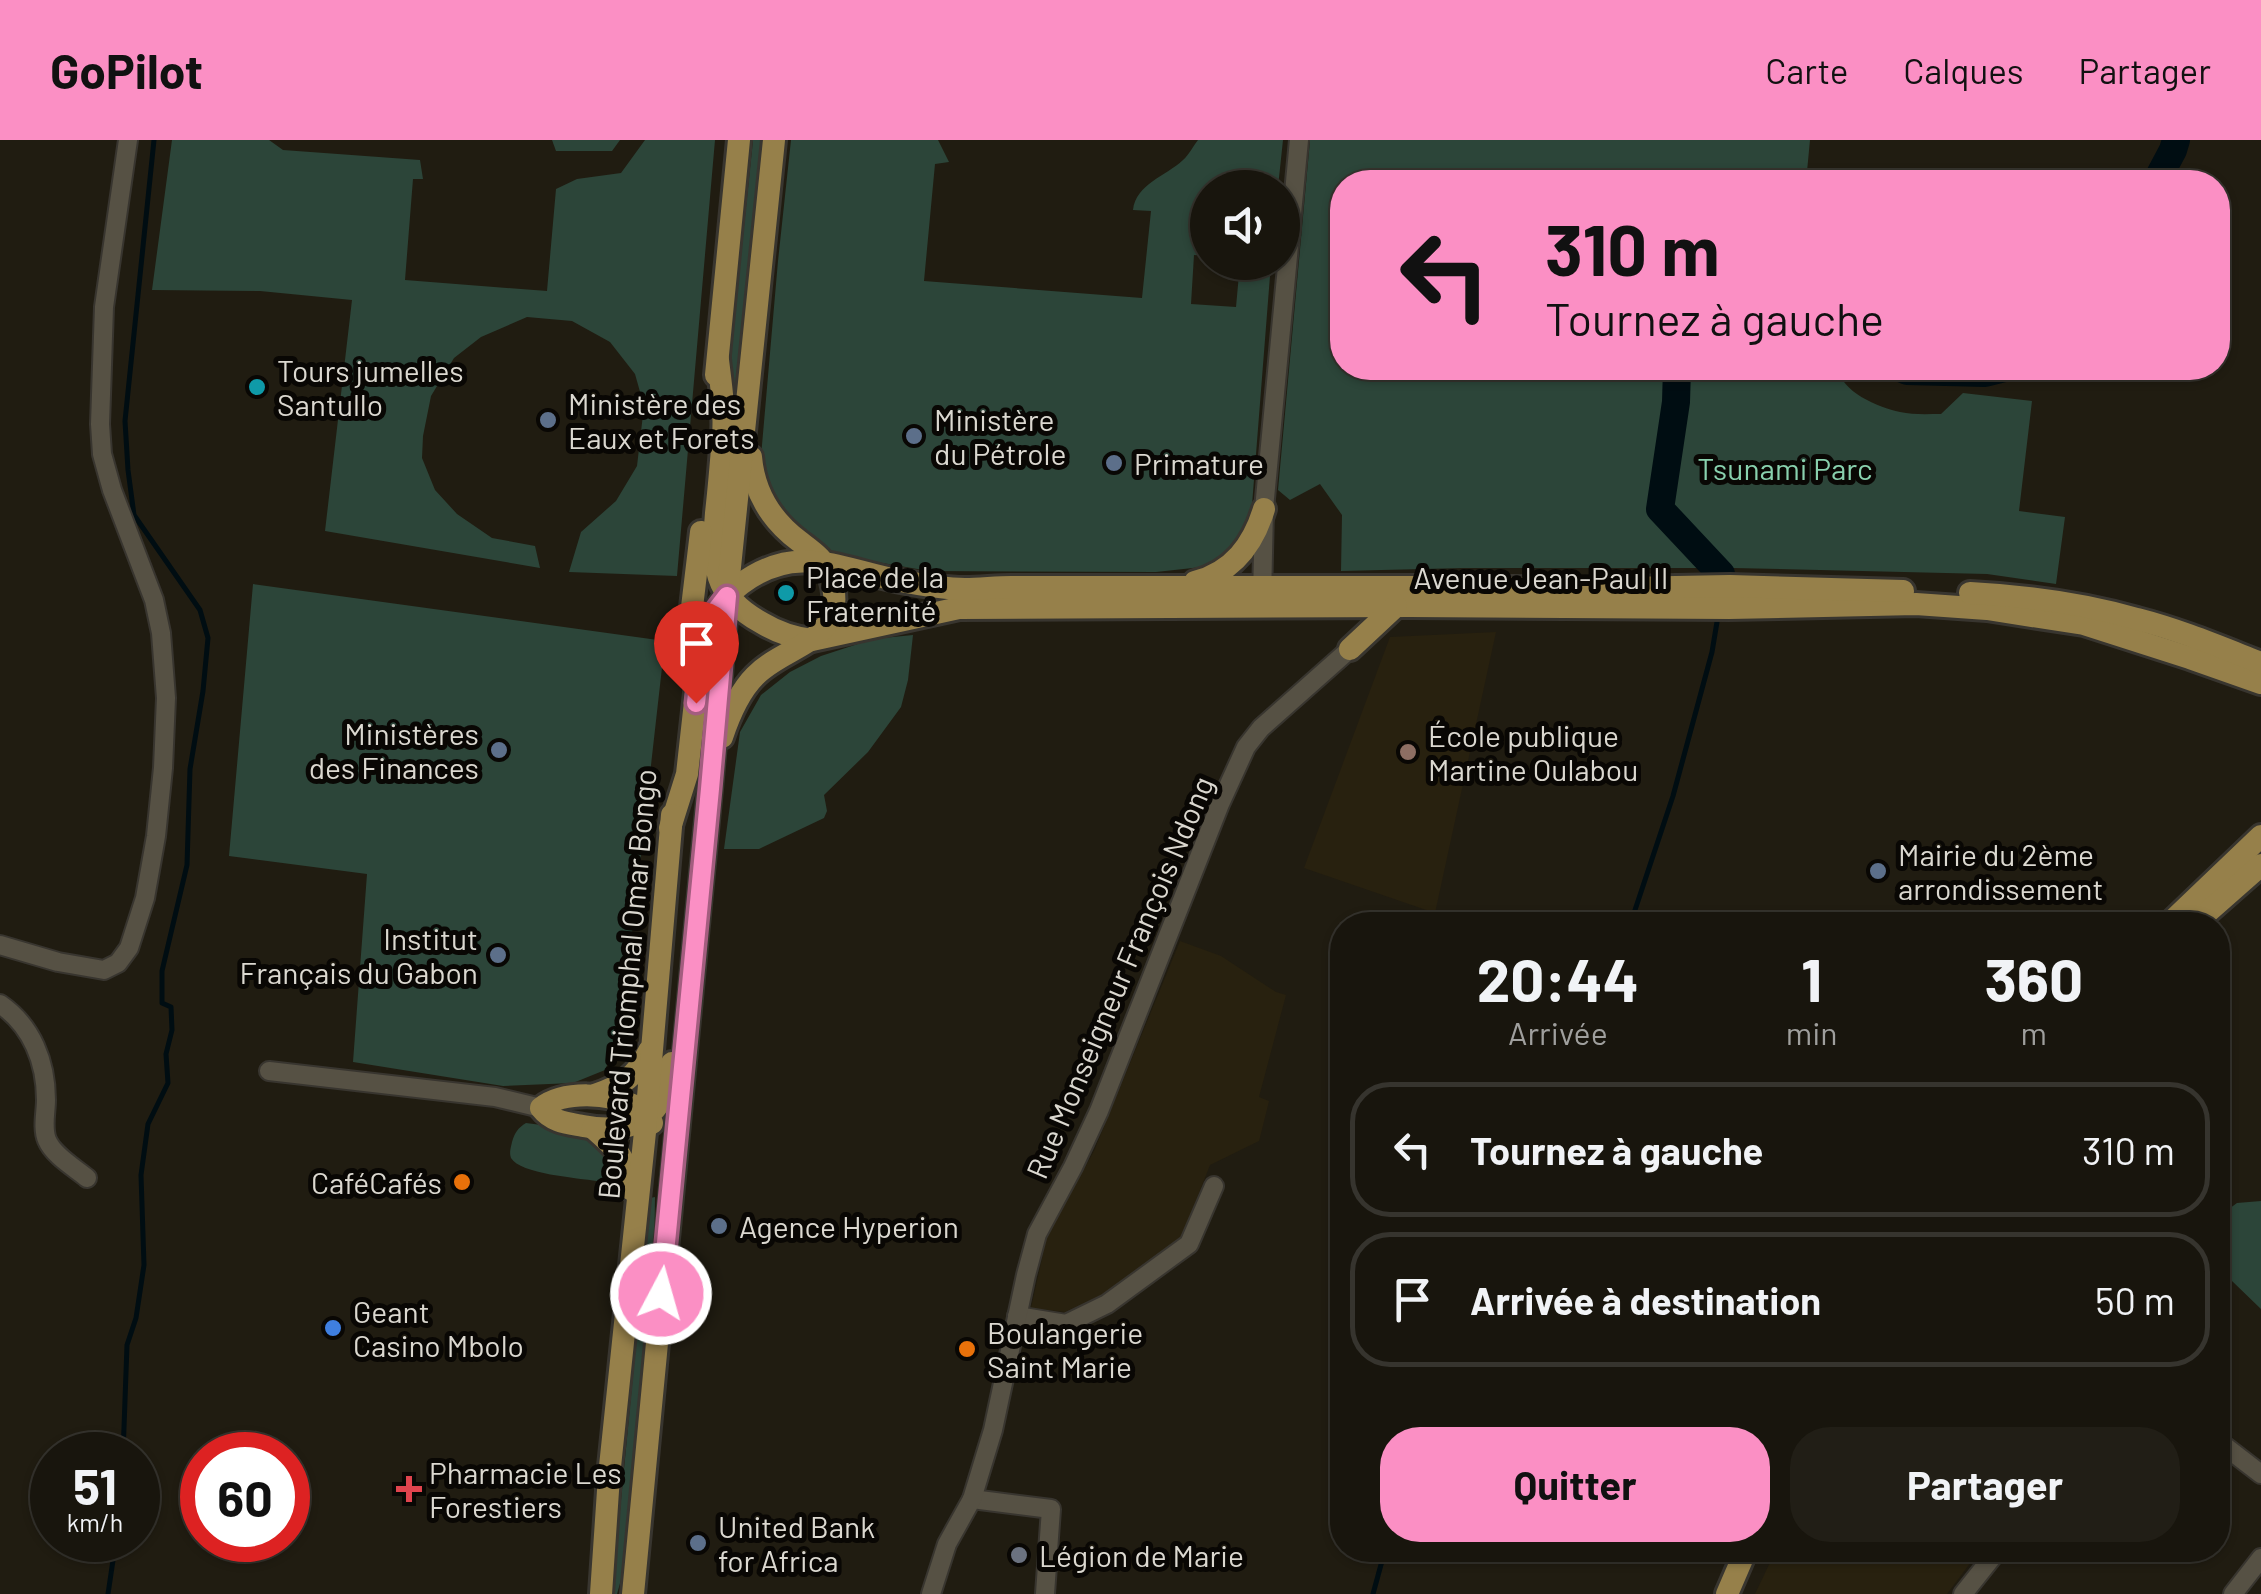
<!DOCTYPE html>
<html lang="fr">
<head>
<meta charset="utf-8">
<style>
  :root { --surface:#18150d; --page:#211e16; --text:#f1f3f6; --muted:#9f9f9d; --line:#36342e; --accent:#fb8fc4 }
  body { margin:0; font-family:Barlow,sans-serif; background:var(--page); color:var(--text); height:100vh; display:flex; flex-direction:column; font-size:38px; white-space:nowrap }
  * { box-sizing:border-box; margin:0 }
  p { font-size:32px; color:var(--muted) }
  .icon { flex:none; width:55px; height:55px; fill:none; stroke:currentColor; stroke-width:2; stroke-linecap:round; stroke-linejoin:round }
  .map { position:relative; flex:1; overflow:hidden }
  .drawer { position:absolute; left:1330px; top:772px; width:900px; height:650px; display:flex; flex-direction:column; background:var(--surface); border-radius:40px; box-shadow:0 2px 8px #0004,0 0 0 2px var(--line) }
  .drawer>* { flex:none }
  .top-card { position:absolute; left:1330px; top:30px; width:900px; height:210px; border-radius:40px; box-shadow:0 2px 8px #0004,0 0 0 2px var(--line); background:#fb8fc4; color:#111; overflow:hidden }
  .controls { position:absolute; left:1190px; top:30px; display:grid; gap:20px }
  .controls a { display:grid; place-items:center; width:110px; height:110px; border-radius:50%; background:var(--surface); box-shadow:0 2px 8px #0004,0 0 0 2px var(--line); font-size:50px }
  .speed { position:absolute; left:30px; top:1292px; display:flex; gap:20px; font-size:50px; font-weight:700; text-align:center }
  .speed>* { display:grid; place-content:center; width:130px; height:130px; border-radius:50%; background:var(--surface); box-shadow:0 2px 8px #0004,0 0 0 2px var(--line); line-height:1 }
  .speed small { font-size:25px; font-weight:400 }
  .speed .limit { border:15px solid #d22; background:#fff; color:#111 }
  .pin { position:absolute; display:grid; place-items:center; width:85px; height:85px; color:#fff; margin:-102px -42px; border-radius:50% 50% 50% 0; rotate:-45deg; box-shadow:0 0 10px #0007 }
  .pin .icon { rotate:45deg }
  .me { position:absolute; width:110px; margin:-55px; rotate:6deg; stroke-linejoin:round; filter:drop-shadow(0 0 8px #0008) }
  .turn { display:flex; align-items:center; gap:35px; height:210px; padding:0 50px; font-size:45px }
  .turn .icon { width:130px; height:130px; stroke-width:2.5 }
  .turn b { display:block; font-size:70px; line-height:85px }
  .eta { display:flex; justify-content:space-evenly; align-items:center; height:170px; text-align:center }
  .eta b { font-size:60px; font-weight:700; line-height:70px }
  .cta { display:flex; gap:20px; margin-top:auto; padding:20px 50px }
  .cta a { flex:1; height:115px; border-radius:40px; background:var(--accent); color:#111; font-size:40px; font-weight:700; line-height:115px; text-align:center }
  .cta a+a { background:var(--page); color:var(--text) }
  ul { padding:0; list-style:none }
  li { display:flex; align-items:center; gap:30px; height:135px; margin:0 20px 15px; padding:0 30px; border:5px solid var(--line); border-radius:40px }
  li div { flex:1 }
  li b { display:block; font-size:38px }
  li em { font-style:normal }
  header { display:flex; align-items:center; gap:60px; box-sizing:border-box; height:140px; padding:0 50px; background:var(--accent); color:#111 }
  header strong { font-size:48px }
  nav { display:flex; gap:55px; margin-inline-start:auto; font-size:35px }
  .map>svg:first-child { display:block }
</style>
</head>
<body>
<header>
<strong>GoPilot</strong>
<nav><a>Carte</a><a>Calques</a><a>Partager</a></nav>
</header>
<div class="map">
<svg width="2261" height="1454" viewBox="0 0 2261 1454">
  <rect width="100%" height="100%" fill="#201c11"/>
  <g fill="#28210f">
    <polygon points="1496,492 1435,773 1304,728 1390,497"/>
    <polygon points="1180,801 1221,816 1276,852 1286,855 1259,957 1269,961 1259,1001 1210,1025 1182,1096 1134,1133 1101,1155 1065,1172 1031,1168 1047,1096 1094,1011"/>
    <polygon points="1776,1410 1980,1410 1947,1454 1755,1454"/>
  </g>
  <g fill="#2c4539">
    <polygon points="172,0 269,0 283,10 420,20 423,39 413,39 405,140 547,151 556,49 577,39 621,33 645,0 715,0 677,436 569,432 581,392 616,361 637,326 644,266 635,234 610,202 572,181 527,177 481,197 454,218 431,256 423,296 422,318 435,350 457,374 492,398 535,406 540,428 325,391 352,160 260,151 152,150"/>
    <polygon points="552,0 620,0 612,11 556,11"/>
    <polygon points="753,0 763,0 738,255 729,254 729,230"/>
    <path d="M791,0H938L949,22L935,24L924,141L1142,158L1151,71L1133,70C1136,44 1166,36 1183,20C1189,15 1193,6 1198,0H1283L1278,47L1208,48L1207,116L1194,115L1191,164L1236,167L1240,123H1271L1252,365L1248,387L1235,405L1211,426L1156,432L929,431L859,419L822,408L775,366L760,328L778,121Z"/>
    <path d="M1310,0H1810L1806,42H1342V228H1838C1841,252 1878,267 1900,272C1913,275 1928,274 1941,274L1963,253L2032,261L2019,371L2065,377L2056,444L1987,434L1733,428H1464L1341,431L1342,375L1320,344L1290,360L1278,350Z"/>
    <polygon points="253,444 665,501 621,891 605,930 573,943 503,946 353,922 367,734 229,716"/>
    <polygon points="913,495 908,540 901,567 868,612 824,655 827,671 824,678 759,709 724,709 740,592 761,555 790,532 821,516 873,499"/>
    <path d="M526,983C566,987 625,1004 621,1054H609L605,1046L597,1041C578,1038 520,1034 511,1018C509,1012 511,1007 512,1002C515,992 518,988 526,983Z"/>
    <polygon points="655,1057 654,1131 626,1422 617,1454 612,1454 650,1058"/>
    <polygon points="2261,1061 2261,1169 2232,1141 2218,1144 2218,1077 2237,1063"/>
  </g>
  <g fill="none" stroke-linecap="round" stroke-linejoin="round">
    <g stroke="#000d12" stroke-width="5">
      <polyline points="1630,785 1673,656 1712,512 1718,476"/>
      <polyline points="123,1315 127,1205 136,1178 144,1125 141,1035 148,984 168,943 166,914 172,890 171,867 162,863 162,831 187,725 190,629 203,551 208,498 200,470 134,375 128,330 125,281 154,0"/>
      <polyline points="108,1454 116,1400"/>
      <polyline points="1373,1454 1385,1410"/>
    </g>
    <g stroke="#000d12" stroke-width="28">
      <polyline points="2156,42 2173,10 2176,0"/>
      <polyline points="1677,228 1676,262 1660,369 1721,434"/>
      <polyline points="1900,228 1907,231 1985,233 2005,228"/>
    </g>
    <g stroke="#38352f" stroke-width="22">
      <g id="minor">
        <polyline points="1262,458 1264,369 1299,0"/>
        <polyline points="0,805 58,822 104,830 118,823 129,808 145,758 156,696 163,628 166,558 161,493 154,460 112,350 102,314 100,284 104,167 128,0"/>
        <path d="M0,864C32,886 46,922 46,960C46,972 42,988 47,1000C53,1015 75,1028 87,1038"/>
        <polyline points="269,931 495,957 541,968"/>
        <polyline points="1017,1176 1066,1184 1107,1164 1189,1104 1214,1046"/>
        <polyline points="2218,1301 2261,1334"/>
        <polyline points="972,1359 1051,1369 1045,1454"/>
        <polyline points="931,1454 947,1404 972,1359 993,1290 1026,1135 1037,1094 1073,1027 1099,971 1220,664 1246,607 1261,588 1350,509"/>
        <polyline points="1963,1454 1998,1410"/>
        <polyline points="2233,1454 2261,1418"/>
      </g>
    </g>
    <g stroke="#38352f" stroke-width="28">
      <g id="major">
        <path d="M718,220C721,245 725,271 723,296C721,322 719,347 716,373C712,424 712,456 762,483C777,492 794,498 812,500L959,468L1410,466L1729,468L1916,464L1987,469L2084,484L2190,518L2261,543"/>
        <polyline points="716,235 739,0"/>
        <path d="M1195,442C1233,432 1253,405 1264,369"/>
        <path d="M1970,453C2027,456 2082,463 2137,479C2180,490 2220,507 2261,523"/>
        <polyline points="687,509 701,392"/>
        <polyline points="1350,509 1396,466"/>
        <path d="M722,597C729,576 739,552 755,536C787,503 852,502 830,435C825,419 812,411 799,401C771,380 754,352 751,317"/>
        <path d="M670,688L687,634L702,499C708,477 723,458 741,444C796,403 837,428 896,440C917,444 943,449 965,449C980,449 996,447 1011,447H1463L1569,449L1730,446L1903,451"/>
        <polyline points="2168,785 2261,696"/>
        <polyline points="2193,785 2261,725"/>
        <path d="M595,955C621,946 637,936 649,911"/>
        <path d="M652,983C647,977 642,971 635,966C610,953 564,950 541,968C552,982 567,983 583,986C635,996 666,976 672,923"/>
        <path d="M593,988C616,1008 628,1019 632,1050"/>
        <polyline points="601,1454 609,1336 645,992 672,675"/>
        <polyline points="633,1454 710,649 727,456 774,0"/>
        <polyline points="1727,1454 1746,1410"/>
      </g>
    </g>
    <use href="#minor" stroke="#565144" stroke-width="18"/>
    <use href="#major" stroke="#96804a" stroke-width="22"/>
  </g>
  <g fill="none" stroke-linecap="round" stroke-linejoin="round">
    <g stroke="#a35d7f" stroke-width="25">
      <polyline id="route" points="661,1154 710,649 727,456 710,478 704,491 696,563"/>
    </g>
    <use href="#route" stroke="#fb8fc4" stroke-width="18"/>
  </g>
  <g fill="#0f9aa8" stroke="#090704" stroke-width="4">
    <circle cx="257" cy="247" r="10"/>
    <circle cx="786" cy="453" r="10"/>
  </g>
  <g fill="#5c6f8a" stroke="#090704" stroke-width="4">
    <circle cx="548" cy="280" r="10"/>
    <circle cx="914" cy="296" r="10"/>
    <circle cx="1114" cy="323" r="10"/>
    <circle cx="499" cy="610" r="10"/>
    <circle cx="1878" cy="731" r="10"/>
    <circle cx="498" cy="815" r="10"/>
    <circle cx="719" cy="1086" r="10"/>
    <circle cx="698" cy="1403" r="10"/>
  </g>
  <circle fill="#8d6e63" stroke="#090704" stroke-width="4" cx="1408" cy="612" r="10"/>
  <g fill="#e8710a" stroke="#090704" stroke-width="4">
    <circle cx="462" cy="1042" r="10"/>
    <circle cx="967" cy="1209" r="10"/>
  </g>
  <circle fill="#3f7fe0" stroke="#090704" stroke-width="4" cx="333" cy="1188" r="10"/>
  <path fill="#e0444e" stroke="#090704" stroke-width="4" d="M404 1334h10v10h10v10h-10v10h-10v-10h-10v-10h10z"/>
  <circle fill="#6b7280" stroke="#090704" stroke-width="4" cx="1019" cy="1415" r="10"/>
  <g text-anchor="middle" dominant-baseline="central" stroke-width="10" stroke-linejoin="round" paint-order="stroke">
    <g font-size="30" fill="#dbd8d0" stroke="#090704" text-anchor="start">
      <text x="277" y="230">Tours jumelles<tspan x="277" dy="34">Santullo</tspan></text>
      <text x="568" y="263">Ministère des<tspan x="568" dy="34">Eaux et Forets</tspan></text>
      <text x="934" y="279">Ministère<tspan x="934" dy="34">du Pétrole</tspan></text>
      <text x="1134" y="323">Primature</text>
      <text x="806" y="436">Place de la<tspan x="806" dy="34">Fraternité</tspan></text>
      <text x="479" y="593" text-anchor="end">Ministères<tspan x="479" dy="34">des Finances</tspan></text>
      <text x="1428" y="595">École publique<tspan x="1428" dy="34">Martine Oulabou</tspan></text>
      <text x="1898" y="714">Mairie du 2ème<tspan x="1898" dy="34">arrondissement</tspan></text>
      <text x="478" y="798" text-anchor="end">Institut<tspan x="478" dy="34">Français du Gabon</tspan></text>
      <text x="442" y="1042" text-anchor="end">CaféCafés</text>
      <text x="739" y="1086">Agence Hyperion</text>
      <text x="353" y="1171">Geant<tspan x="353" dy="34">Casino Mbolo</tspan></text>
      <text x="987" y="1192">Boulangerie<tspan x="987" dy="34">Saint Marie</tspan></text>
      <text x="429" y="1332">Pharmacie Les<tspan x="429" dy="34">Forestiers</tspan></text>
      <text x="718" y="1386">United Bank<tspan x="718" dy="34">for Africa</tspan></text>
      <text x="1039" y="1415">Légion de Marie</text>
    </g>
    <g font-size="30" fill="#89d1ae" stroke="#090704">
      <text x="1785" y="328">Tsunami Parc</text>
    </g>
    <g font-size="30" fill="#dbd8d0" stroke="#090704">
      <text x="1541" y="437">Avenue Jean-Paul II</text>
      <text transform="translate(1119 837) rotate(-67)">Rue Monseigneur François Ndong</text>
      <text transform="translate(626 844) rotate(-85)">Boulevard Triomphal Omar Bongo</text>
    </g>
  </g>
</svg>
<div class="controls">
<a><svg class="icon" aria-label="sound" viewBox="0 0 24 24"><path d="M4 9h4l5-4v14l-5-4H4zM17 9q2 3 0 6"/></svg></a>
</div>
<div class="speed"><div>51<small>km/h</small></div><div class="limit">60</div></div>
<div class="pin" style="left:696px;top:563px;background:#d93025"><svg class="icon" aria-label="arrive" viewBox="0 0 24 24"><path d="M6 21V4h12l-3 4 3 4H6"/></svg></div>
<svg class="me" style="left:661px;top:1154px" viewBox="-20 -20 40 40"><circle r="17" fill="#fb8fc4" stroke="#fff" stroke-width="3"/><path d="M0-11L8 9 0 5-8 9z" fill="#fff"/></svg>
<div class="top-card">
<div class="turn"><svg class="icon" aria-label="left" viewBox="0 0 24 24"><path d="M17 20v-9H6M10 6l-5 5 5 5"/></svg><div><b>310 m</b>Tournez à gauche</div></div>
</div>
<section class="drawer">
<div class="eta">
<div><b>20:44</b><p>Arrivée</p></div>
<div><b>1</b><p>min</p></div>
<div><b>360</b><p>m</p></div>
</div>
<ul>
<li><svg class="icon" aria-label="left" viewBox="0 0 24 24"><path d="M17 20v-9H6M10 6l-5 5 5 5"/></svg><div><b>Tournez à gauche</b></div><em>310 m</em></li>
<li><svg class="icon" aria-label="arrive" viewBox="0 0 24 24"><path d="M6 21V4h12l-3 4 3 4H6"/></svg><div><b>Arrivée à destination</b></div><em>50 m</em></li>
</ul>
<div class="cta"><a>Quitter</a><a>Partager</a></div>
</section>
</div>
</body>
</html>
